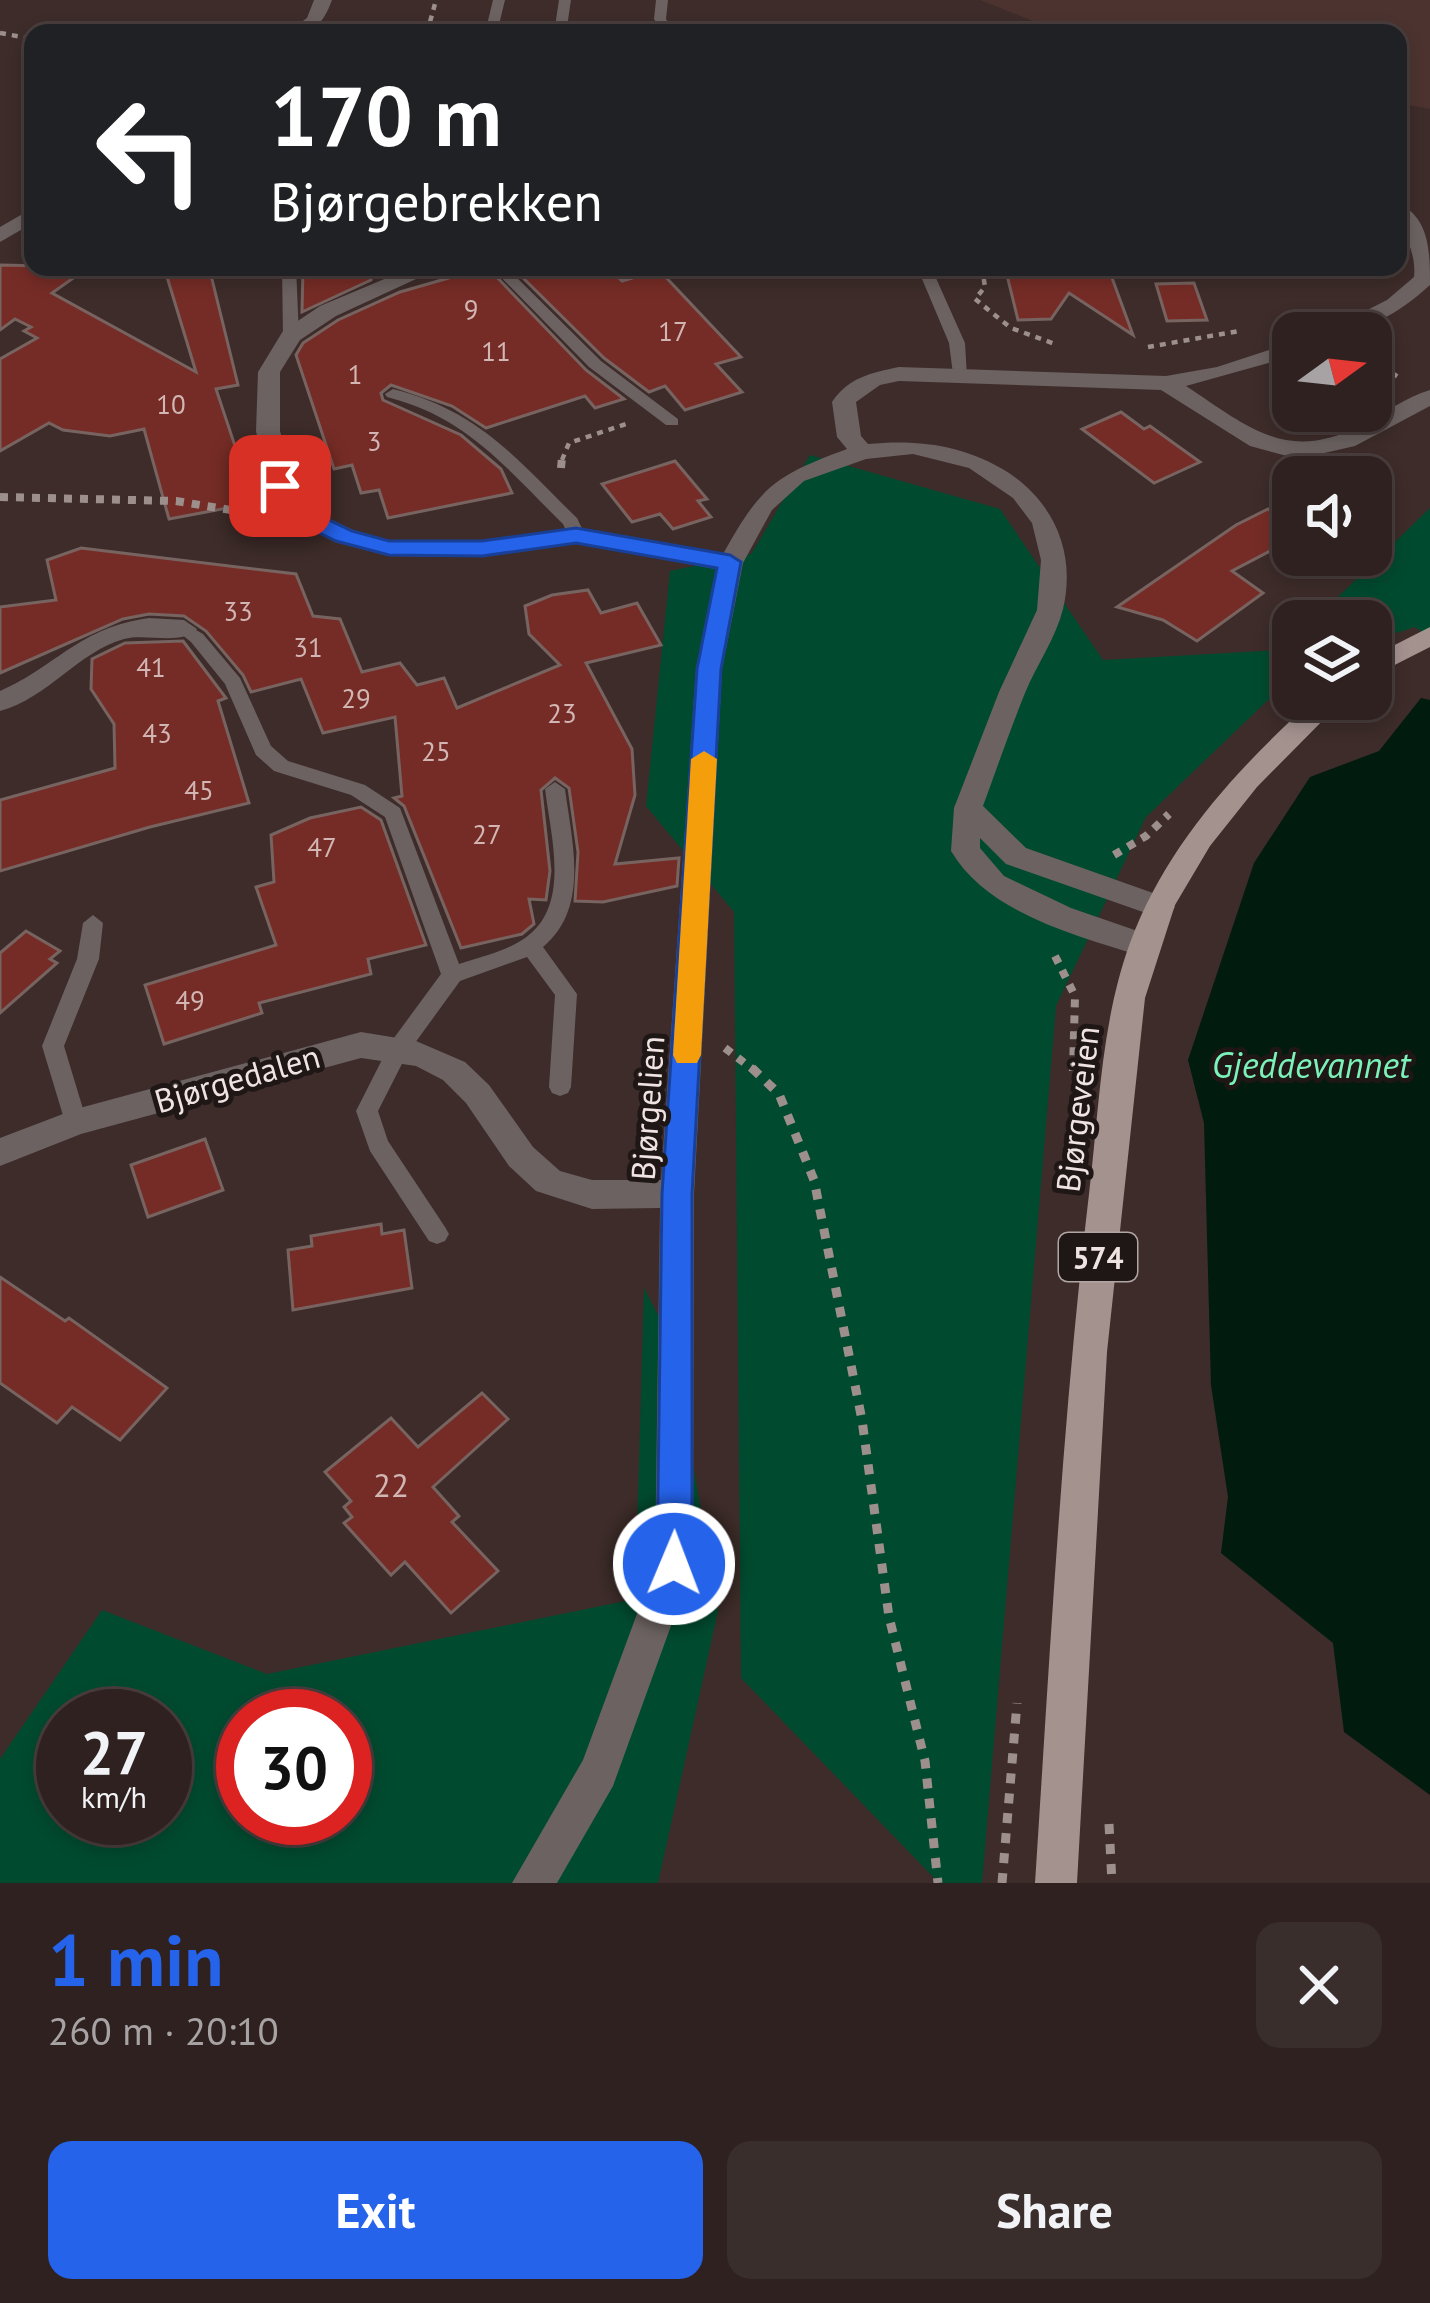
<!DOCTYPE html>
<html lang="en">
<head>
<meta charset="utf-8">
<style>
  :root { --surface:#2e211f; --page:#3a2e2c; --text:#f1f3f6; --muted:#a7a3a4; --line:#493e3d; --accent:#2563eb }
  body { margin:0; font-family:"PT Sans",sans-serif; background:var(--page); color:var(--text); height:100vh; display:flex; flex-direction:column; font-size:45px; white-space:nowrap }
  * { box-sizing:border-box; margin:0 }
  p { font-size:39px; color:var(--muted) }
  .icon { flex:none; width:66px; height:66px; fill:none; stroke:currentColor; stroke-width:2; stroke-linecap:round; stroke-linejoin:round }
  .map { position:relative; height:1883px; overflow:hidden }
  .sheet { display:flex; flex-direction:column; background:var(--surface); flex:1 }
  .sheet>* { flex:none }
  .banner { position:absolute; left:24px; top:24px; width:1383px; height:252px; border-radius:24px; box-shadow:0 6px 18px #0003,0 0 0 3px var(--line); background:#202124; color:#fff; overflow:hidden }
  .needle { width:78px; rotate:75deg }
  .tools { position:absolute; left:1272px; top:312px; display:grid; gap:24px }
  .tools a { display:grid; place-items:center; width:120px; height:120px; border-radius:24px; background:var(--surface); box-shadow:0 6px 18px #0003,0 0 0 3px var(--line); font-size:60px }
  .speed { position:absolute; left:36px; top:1689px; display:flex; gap:24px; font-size:60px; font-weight:700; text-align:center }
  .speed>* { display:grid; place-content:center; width:156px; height:156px; border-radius:50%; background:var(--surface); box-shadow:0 6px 18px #0003,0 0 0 3px var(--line); line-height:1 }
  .speed small { font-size:30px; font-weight:400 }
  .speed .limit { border:18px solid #d22; background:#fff; color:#111 }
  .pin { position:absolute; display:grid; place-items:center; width:102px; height:102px; color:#fff; margin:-51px; border-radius:24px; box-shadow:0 6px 18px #0006 }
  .me { position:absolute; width:132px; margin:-66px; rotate:1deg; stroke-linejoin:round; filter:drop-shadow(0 0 9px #0008) }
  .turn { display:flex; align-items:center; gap:42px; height:252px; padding:0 48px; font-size:54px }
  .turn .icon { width:156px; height:156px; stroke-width:2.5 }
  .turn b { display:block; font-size:84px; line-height:102px }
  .round { display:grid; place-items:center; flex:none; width:126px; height:126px; border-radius:24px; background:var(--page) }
  .summary { display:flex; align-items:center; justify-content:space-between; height:204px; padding:0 48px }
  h1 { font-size:72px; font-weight:700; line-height:90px; color:var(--accent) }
  .primary-button { display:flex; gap:24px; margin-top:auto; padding:24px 48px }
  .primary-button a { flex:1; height:138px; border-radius:24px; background:var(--accent); color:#fff; font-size:48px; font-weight:700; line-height:138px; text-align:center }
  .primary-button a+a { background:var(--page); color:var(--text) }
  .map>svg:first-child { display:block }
</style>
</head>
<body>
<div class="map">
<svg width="1430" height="1883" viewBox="0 0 1430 1883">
  <rect width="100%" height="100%" fill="#3d2c29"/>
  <polygon fill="#4c3330" points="980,0 1430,0 1430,109 1398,103 1398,33 1064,33"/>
  <g fill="#004a2f" fill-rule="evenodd">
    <polygon points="810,455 1000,509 1103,660 1283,650 1293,640 1293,676 1146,817 1056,1006 982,1883 939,1883 741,1678 734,912 646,806 670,571 751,554"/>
    <polygon points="1430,508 1430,638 1415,627 1371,641 1371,621 1313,621"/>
    <path d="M644,1288L672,1342L718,1611L658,1883H0V1759L102,1610L267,1674L635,1599ZM63,1716H165V1818H63ZM243,1716H345V1818H243Z"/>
  </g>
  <polygon fill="#011b0f" points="1421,698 1430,700 1430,1795 1344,1732 1333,1643 1221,1553 1228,1497 1211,1385 1204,1123 1188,1060 1254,863 1310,777 1379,751"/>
  <g fill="#762c26" stroke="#776360" stroke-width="3">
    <polygon points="0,265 89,267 52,293 196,372 164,267 209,267 238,385 216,389 254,503 169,519 144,429 110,436 63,430 49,423 0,451 0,359 37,338 24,331 31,327 15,319 0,330"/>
    <polygon points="303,267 375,267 371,280 302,312"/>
    <polygon points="487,267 586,370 624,399 595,408 585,396 486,428 452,406 391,385 381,393 383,400 461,435 501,469 512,493 388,518 379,490 361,493 352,465 334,469 296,355 303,343 338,320 400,292"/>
    <polygon points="512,267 609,267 622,281 659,270 741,357 716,364 742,392 685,410 665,386 649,392 604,358"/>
    <polygon points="1005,267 1108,267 1133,335 1069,293 1051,319 1018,320"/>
    <polygon points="1194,283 1207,320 1167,321 1156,284"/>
    <polygon points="1121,412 1144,429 1150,426 1200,462 1154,483 1082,429"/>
    <polygon points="675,461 707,499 698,501 711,517 673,529 660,514 632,522 602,484"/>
    <polygon points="1268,509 1293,526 1293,539 1232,571 1263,593 1197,641 1163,620 1117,607 1236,525"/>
    <polygon points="81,548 296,574 313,616 340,619 362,672 400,663 417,685 444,678 457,708 560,665 529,634 525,606 552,595 588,590 601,613 637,603 661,645 586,663 632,749 635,795 615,864 679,858 677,886 603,902 575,901 578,852 569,788 555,778 541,790 550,871 546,900 529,899 534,924 522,934 461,948 404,806 394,798 402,796 395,717 323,733 301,679 251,692 243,675 206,631 184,616 149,614 123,619 0,673 0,607 56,600 47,560"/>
    <polygon points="183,641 226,698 218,701 249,803 150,827 0,871 0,800 115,768 114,724 91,689 92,659 125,643"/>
    <polygon points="361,807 381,820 426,945 368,959 371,974 259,1003 262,1013 164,1044 145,985 276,945 256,887 274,882 271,835 310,818"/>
    <polygon points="26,931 60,951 50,959 57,963 0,1013 0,953"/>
    <polygon points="205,1139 223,1190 148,1217 131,1165"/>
    <polygon points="381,1224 382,1234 404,1230 412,1288 293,1310 288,1250 312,1246 311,1236"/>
    <polygon points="0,1277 65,1321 69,1318 167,1388 120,1440 72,1407 57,1423 0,1383"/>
    <polygon points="482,1393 508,1419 433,1487 459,1516 452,1522 498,1571 451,1613 405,1562 391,1575 344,1523 352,1517 344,1507 351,1501 325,1472 391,1418 418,1447"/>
  </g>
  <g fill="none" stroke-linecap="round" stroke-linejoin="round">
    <g stroke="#9d8f8c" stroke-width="4.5" stroke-dasharray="6 6" stroke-linecap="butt">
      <polyline points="0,33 33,39"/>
      <polyline points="427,33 436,0"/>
      <polyline points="982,267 985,287 975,299 1011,328 1055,344"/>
      <polyline points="1086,267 1113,271 1113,267"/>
      <polyline points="1148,347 1239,331"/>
      <polyline points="1371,376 1386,369 1398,377"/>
      <polyline points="562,460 569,443 626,424"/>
    </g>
    <g stroke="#9d8f8c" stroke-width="8" stroke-dasharray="8 8" stroke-linecap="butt">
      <polyline points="561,468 562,457"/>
      <polyline points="0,497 176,501 255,514"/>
      <polyline points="1114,855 1146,836 1169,814"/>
      <polyline points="1055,956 1075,996 1073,1071"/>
      <polyline points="725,1048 755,1071"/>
    </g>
    <g stroke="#9d8f8c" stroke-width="9" stroke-dasharray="10 10" stroke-linecap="butt">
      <polyline points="752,1068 779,1094 814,1180 862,1420 889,1617 925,1761 938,1883"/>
      <polyline points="1109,1824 1112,1883"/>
      <polyline points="1002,1883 1017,1703"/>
    </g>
    <g fill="#6b6261" fill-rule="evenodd">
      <polygon points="493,0 505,0 497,33 485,33"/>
      <polygon points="559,0 571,0 566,33 554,33"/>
      <polygon points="656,0 668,0 666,19 675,33 663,33 654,19"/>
      <polygon points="282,267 296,267 299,336 291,341 283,336"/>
      <polygon points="491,267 506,267 601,361 678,419 678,425 666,425 589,367"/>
      <polygon points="917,267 931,267 965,343 967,377 955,377 953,374 949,343"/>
      <path d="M393,389C480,411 516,459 577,518L585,535L582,539H570L563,524C507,469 467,417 387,397L385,394Z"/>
      <path d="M184,623L203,634L240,678L271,746L288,761L365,785L400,808L459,964C480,957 503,952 522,940C572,909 551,838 545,789L555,782L565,789C572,842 590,908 543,947L577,994L571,1087L568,1093L560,1096L552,1093L549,1087L555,995L527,957L460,981L407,1054L378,1111L388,1141L445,1227L449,1234L445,1241L437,1244L429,1241L370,1151L356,1111L391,1042L441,974L385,817L351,795L274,771L256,755L225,684L191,642L175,629Z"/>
      <polygon points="93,915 103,923 99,959 64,1046 87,1122 84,1129 76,1131 68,1129 65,1122 42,1046 77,959 83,923"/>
    </g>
    <g fill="#6b6261" fill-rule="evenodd">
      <path d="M314,0H332C322,26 314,33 286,33L307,18Z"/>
      <path d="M1398,203C1430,218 1430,252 1430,285C1398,314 1366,333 1322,333L1387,300L1414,277C1417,247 1398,230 1398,203Z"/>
      <polygon points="33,208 33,223 0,242 0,227"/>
      <path d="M413,267H442L336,316L300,340L280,372V431L301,505L353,530L389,540L481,541L576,527L723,554C761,486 774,476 847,449L837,437L832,402C849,377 871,373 899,367L1166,376L1217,367L1293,342V356L1186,386C1250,428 1287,464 1364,424C1385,413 1406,397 1430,390V406L1355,446L1298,459L1250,446L1161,390L899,381L880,385L856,402L861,436L868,444C918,439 966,445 1009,473C1055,504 1076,554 1063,609C1056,638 1036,666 1025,693C1010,730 997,768 983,806L1026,848L1170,899L1175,907L1170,915L1160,918L1006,864L980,838V848L1004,876L1071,908L1155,937L1159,945L1155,953L1144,957C1078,936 988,914 951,851L954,808L999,692L1037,610L1041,560L1032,523L1013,498L969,468L913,454L866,459L804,481L772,510L743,563L722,669L694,1194L693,1565L613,1786L557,1883H512L583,1760L655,1565L660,1208L592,1209L536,1191L509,1166L466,1103L443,1080L416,1066L361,1058L81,1134L0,1166V1138L76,1109L361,1032L416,1041L465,1062L489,1085L533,1147L560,1171L592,1180H661L696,669L716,569L576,543L481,557L389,556L335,542L282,515L268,486L256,431L258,372L283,331L320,306Z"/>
      <path d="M1142,267H1189C1179,277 1152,277 1142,267Z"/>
      <path d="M149,618L184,620L197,629C182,646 146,633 124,639C78,652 48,698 0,711V691C59,665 78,628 149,618Z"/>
    </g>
    <g fill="#a4928f" fill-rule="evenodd">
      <polygon points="1430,627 1430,647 1371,677 1371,657"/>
      <path d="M1314,699H1344L1257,787L1210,846L1175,905L1145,998L1107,1352L1077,1883H1035C1050,1653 1062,1423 1089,1194C1099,1111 1101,1022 1130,943C1166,845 1238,768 1314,699Z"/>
    </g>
  </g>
  <polygon fill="#2563eb" stroke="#184099" stroke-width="3" points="280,479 288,481 300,506 352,531 389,541 482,541 576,528 730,555 741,562 721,669 692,1194 692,1564 687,1576 674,1581 662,1576 657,1564 662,1194 697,669 717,568 576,543 482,556 389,555 336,541 283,515 269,486"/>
  <polygon fill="#f59e0b" points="704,751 717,759 701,1055 697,1063 677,1063 673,1055 691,759"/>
  <g text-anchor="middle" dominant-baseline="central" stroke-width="10" stroke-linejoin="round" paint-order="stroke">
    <g font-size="27" fill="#d2b6b3">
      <text x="471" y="309">9</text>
      <text x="673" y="331">17</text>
      <text x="496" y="351">11</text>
      <text x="355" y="374">1</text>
      <text x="171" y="404">10</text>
      <text x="374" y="441">3</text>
      <text x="238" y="611">33</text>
      <text x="308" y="647">31</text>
      <text x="151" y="667">41</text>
      <text x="356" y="698">29</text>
      <text x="562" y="713">23</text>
      <text x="157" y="733">43</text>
      <text x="436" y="751">25</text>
      <text x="199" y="790">45</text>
      <text x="487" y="834">27</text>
      <text x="322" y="847">47</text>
      <text x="190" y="1000">49</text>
    </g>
    <rect fill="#1f1715" stroke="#b1a6a4" stroke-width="3" x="1059" y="1233" width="78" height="48" rx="9"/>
    <g font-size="30" font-weight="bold" fill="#f0e4e2">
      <text x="1098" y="1257">574</text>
    </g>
    <g font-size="33" fill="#f0e4e2" stroke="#1f1715">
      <text transform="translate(237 1078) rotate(-16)">Bjørgedalen</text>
      <text transform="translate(647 1108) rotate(-86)">Bjørgelien</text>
      <text transform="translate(1077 1109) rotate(-83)">Bjørgeveien</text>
    </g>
    <g font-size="33" fill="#d2b6b3">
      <text x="391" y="1484">22</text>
    </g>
    <g font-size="36" font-style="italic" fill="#7bf2b9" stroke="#1f1715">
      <text x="1311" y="1064">Gjeddevannet</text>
    </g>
  </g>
</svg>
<div class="tools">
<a><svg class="needle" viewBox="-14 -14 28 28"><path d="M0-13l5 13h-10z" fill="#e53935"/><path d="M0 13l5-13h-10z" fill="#a7a3a4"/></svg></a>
<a><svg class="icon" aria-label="sound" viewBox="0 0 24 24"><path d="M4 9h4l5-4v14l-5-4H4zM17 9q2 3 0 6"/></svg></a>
<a><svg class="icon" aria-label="layers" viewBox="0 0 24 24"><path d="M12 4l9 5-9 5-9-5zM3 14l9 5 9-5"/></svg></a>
</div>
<div class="speed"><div>27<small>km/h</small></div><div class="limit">30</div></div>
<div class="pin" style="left:280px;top:486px;background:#d93025"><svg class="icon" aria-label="arrive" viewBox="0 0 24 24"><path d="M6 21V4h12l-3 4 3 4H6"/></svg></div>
<svg class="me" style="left:674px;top:1564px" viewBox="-20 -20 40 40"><circle r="17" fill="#2563eb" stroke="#fff" stroke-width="3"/><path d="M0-11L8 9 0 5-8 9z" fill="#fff"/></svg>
<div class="banner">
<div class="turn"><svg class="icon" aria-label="left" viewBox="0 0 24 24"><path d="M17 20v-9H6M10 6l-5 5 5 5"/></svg><div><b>170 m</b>Bjørgebrekken</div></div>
</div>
</div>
<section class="sheet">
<div class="summary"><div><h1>1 min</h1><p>260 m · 20:10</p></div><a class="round"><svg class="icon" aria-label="close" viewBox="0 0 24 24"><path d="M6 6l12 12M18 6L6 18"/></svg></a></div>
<div class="primary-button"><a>Exit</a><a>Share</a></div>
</section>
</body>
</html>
